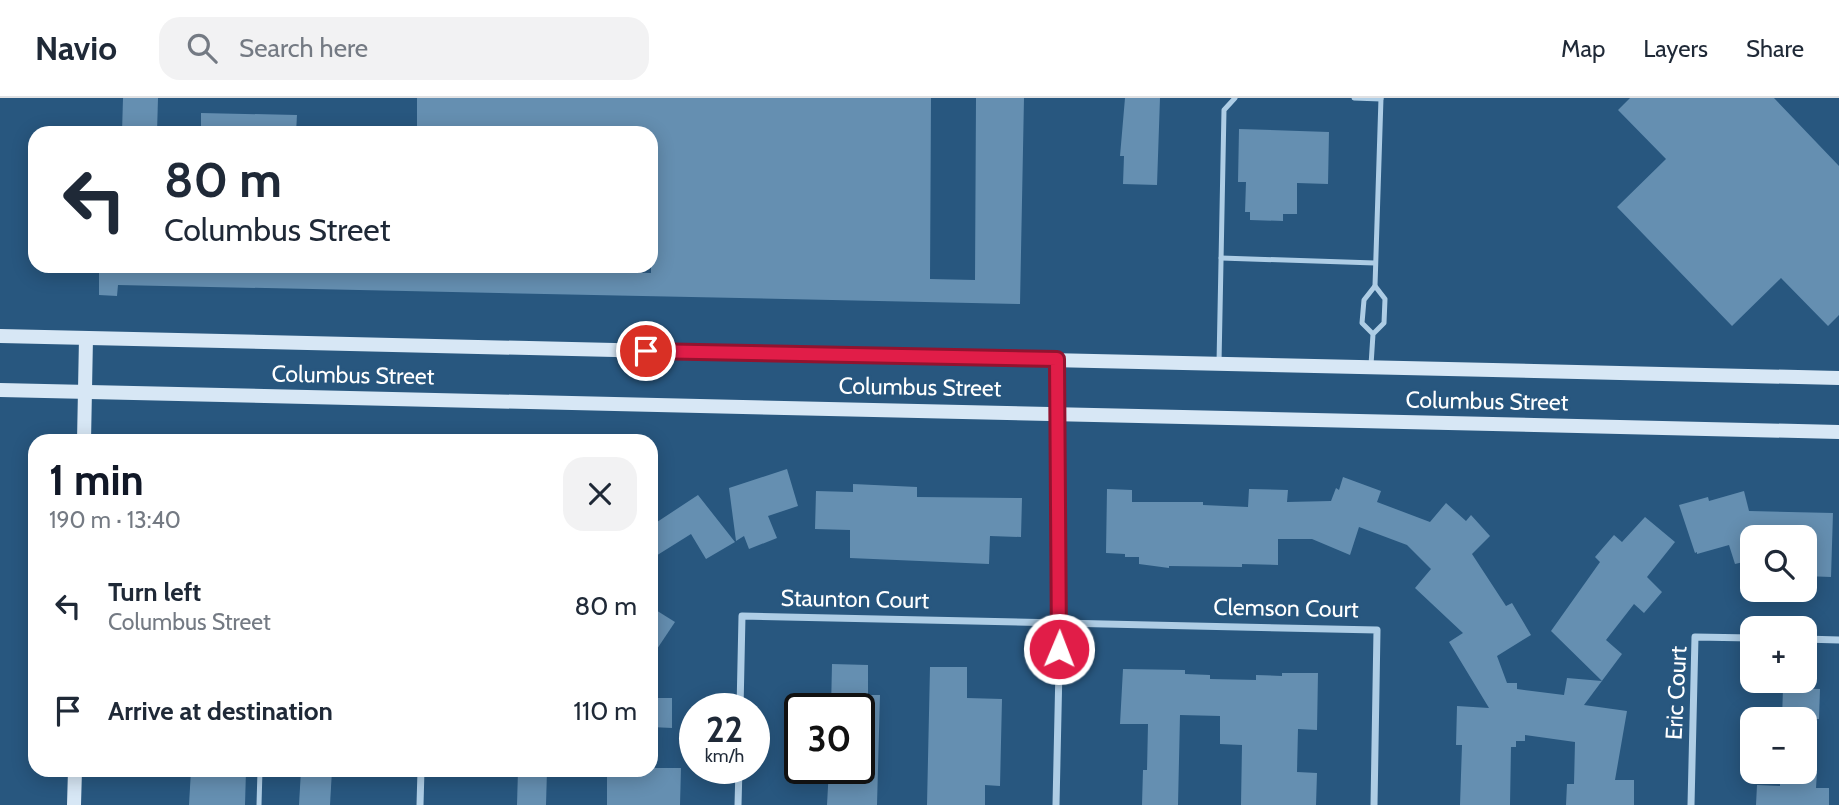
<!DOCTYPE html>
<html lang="en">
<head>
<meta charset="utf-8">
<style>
  :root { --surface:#fff; --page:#f2f2f3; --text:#1f2937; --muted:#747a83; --line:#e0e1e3; --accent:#111827 }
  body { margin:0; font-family:Cabin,sans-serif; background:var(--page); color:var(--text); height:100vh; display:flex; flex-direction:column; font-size:26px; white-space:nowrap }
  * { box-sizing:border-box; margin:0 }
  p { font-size:23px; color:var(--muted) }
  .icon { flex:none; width:38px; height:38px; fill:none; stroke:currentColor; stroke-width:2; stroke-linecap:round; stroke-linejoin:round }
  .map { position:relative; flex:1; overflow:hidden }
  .panel { position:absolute; left:28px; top:336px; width:630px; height:343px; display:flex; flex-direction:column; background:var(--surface); border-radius:21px; box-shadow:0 4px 18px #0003 }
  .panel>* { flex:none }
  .top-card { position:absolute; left:28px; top:28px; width:630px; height:147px; border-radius:21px; box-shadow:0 4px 18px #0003; background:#fff; color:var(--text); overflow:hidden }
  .controls { position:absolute; left:1740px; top:427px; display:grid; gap:14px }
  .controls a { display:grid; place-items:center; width:77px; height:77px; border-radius:14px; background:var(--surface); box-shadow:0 4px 18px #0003; font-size:35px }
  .speed { position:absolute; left:679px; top:595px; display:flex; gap:14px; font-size:35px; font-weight:700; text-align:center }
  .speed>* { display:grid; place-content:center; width:91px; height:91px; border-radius:50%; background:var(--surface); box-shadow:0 4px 18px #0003; line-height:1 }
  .speed small { font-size:18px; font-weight:400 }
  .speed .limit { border:4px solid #111; border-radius:10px; background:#fff; color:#111 }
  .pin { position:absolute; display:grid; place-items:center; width:60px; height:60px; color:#fff; margin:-30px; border:4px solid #fff; border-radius:50%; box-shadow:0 2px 7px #0007 }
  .me { position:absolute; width:77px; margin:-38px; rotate:1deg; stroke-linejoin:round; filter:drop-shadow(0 0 5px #0008) }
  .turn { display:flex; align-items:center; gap:24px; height:147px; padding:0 21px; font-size:32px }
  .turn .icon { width:91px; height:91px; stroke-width:2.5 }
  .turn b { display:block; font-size:49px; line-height:60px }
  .round { display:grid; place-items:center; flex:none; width:74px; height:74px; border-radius:21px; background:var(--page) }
  .summary { display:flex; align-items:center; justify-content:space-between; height:119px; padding:0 21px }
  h1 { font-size:42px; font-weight:700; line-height:52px; color:var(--accent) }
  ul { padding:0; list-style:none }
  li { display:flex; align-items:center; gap:21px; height:105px; padding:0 21px }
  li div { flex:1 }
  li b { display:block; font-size:26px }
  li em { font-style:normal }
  header { display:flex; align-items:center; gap:42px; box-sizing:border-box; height:98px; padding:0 35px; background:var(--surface); border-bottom:2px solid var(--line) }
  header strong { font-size:33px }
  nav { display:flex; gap:38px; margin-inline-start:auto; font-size:24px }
  .search { width:490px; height:63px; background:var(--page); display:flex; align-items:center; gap:18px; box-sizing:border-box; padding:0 24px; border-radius:21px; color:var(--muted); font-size:26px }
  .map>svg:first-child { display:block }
</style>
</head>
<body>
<header>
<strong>Navio</strong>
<div class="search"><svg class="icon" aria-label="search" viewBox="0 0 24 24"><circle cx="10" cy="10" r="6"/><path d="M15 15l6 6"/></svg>Search here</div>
<nav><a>Map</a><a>Layers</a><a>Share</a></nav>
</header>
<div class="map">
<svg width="1839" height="707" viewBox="0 0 1839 707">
  <rect width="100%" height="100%" fill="#28577f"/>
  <g fill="#658fb1">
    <polygon points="123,0 158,0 157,35 122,35"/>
    <polygon points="417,0 931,0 930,181 975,182 976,0 1024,0 1020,206 118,187 117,198 99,197 99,168 359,168 651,175 651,35 417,35"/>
    <polygon points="1125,0 1160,0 1157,87 1123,86 1124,58 1120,58"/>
    <polygon points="1630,0 1774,0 1839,68 1839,217 1828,228 1781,180 1732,228 1617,109 1666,61 1618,12"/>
    <polygon points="201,15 297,17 296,35 201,35"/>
    <polygon points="1239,31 1329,34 1328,86 1297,85 1297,116 1283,116 1283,123 1250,122 1250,114 1245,114 1246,84 1238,84"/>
    <polygon points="787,371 798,408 768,418 777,440 749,451 744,438 736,443 729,390"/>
    <polygon points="1343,379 1381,393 1377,404 1430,424 1446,405 1466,423 1471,417 1490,438 1472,456 1506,508 1512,505 1531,537 1497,558 1507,585 1517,585 1517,591 1564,597 1567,580 1602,583 1551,533 1600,464 1595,459 1614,437 1622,444 1645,419 1675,444 1647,479 1662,494 1644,515 1634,506 1606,542 1622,556 1584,607 1627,613 1615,682 1634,682 1634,707 1566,707 1567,686 1574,686 1575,644 1525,637 1525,643 1516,643 1516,649 1511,649 1510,707 1460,707 1462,647 1456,647 1457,608 1489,610 1449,544 1463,535 1415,490 1431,471 1407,447 1359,429 1350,457 1312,441 1278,441 1278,467 1242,466 1242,469 1169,468 1169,470 1139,466 1139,459 1125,459 1125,456 1106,455 1107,391 1132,392 1132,404 1203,404 1203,407 1248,409 1249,391 1288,392 1287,404 1331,403 1336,390 1339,392"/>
    <polygon points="853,386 917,389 917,399 1022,400 1021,439 990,438 989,466 850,460 850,432 815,431 816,393 853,394"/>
    <polygon points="1744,393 1749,413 1833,415 1831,479 1804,478 1804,439 1752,439 1752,462 1735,466 1729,447 1697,456 1697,454 1695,455 1679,407 1708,399 1709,403"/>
    <polygon points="698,397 735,444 706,461 691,436 651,461 651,428"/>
    <polygon points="651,509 675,524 651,560"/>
    <polygon points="832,566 868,567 868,597 880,597 877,707 827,707 829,670 859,670 859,611 831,611"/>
    <polygon points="930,569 967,569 967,600 1002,601 1000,688 985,687 985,707 927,707"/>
    <polygon points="1123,571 1185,572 1185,576 1210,577 1210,581 1256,582 1256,577 1282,578 1282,575 1318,575 1317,632 1298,631 1297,674 1317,675 1316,707 1241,707 1242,647 1220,646 1220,618 1180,617 1178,707 1142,707 1143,672 1147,672 1148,626 1120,626"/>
    <polygon points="1783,590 1820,591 1819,621 1782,621"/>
    <polygon points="651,600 672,600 672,630 651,629"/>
    <polygon points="651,670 681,670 680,707 607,707 607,676 619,676 619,672 651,672"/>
    <polygon points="191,672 246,672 245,707 189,707"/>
    <polygon points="301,672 332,672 330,707 299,707"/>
    <polygon points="518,672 547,672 546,707 517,707"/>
    <polygon points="1780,674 1817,674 1816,690 1829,690 1829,707 1756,707 1757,687 1780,688"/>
  </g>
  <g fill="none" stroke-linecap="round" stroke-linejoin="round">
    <g stroke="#aecde5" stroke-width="5">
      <polyline points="1354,0 1381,1"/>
      <polyline points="1221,160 1375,165"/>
      <polyline points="1375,188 1381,0"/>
      <polyline points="1219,265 1224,12 1235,0"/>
      <polyline points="1371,267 1373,236 1384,225 1385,201 1375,188 1364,202 1362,225 1373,236"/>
      <polyline points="259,707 260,672"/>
    </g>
    <g stroke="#aecde5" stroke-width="7">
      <polyline points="1804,541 1839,542"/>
      <polyline points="740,611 742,518 1377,532 1374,707"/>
      <polyline points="420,707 421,672"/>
      <polyline points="738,707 739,670"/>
      <polyline points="1056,707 1060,525 1057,262"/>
      <polyline points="1691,707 1695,539 1752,540"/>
    </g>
    <g stroke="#d7e7f5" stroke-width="14">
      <polyline points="0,238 1839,280"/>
      <polyline points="0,292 1839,334"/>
      <polyline points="84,343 86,240"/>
      <polyline points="74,707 75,672"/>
    </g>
  </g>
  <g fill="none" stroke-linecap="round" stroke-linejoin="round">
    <g stroke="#92132f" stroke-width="18">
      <polyline id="route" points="646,253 1057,261 1059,551"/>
    </g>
    <use href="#route" stroke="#e11d48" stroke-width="12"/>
  </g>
  <g text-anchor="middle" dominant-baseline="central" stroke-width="5" stroke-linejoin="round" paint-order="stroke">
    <g font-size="23" fill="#fff" stroke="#28577f">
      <text transform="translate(353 277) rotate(1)">Columbus Street</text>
      <text transform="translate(920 289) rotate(1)">Columbus Street</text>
      <text transform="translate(1487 303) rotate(1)">Columbus Street</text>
      <text transform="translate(855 501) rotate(1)">Staunton Court</text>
      <text transform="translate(1286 510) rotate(1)">Clemson Court</text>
      <text transform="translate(1676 595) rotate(-87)">Eric Court</text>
    </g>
  </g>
</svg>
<div class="controls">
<a><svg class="icon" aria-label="search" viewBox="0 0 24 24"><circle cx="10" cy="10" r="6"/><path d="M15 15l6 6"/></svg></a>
<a>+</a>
<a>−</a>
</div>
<div class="speed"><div>22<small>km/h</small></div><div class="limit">30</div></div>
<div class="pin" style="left:646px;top:253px;background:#d93025"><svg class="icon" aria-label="arrive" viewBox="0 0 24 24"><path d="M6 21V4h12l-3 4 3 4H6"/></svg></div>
<svg class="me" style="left:1059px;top:551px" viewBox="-20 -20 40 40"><circle r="17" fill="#e11d48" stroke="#fff" stroke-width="3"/><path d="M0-11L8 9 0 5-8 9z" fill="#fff"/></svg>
<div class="top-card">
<div class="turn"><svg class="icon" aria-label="left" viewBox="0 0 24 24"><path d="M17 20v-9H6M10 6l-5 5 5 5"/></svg><div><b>80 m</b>Columbus Street</div></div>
</div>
<section class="panel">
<div class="summary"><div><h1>1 min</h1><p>190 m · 13:40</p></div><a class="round"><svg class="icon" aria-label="close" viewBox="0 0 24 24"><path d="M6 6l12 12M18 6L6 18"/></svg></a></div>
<ul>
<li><svg class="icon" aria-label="left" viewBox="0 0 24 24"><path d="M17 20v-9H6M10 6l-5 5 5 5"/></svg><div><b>Turn left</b><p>Columbus Street</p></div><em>80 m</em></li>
<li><svg class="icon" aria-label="arrive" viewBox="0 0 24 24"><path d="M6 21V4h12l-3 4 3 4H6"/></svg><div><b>Arrive at destination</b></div><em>110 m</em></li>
</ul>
</section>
</div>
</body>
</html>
